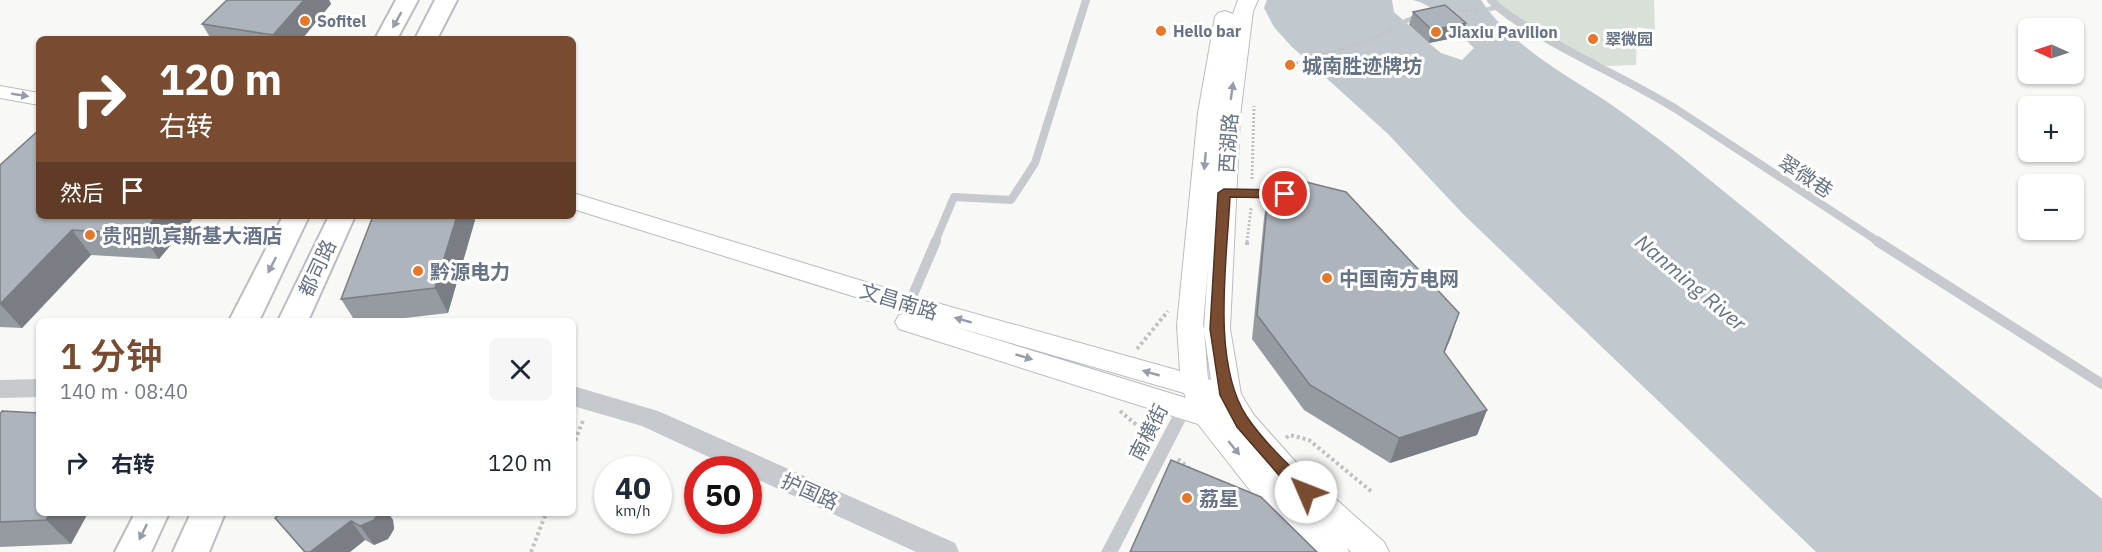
<!DOCTYPE html>
<html lang="zh">
<head>
<meta charset="utf-8">
<style>
  :root { --surface:#fff; --page:#f6f6f7; --text:#1f2937; --muted:#747a83; --accent:#794c31 }
  body { margin:0; font-family:"IBM Plex Sans","Noto Sans SC",sans-serif; background:var(--page); color:var(--text); height:100vh; display:flex; flex-direction:column; font-size:22px; white-space:nowrap }
  * { box-sizing:border-box; margin:0 }
  p { font-size:20px; color:var(--muted) }
  .icon { flex:none; width:33px; height:33px; fill:none; stroke:currentColor; stroke-width:2; stroke-linecap:round; stroke-linejoin:round }
  .map { position:relative; flex:1; overflow:hidden }
  .sheet { position:absolute; left:36px; top:318px; width:540px; height:198px; display:flex; flex-direction:column; background:var(--surface); border-radius:9px; box-shadow:0 2px 4px #0004 }
  .sheet>* { flex:none }
  .guide { position:absolute; left:36px; top:36px; width:540px; height:183px; border-radius:9px; box-shadow:0 2px 4px #0004; background:#794c31; color:#fff; overflow:hidden }
  .needle { width:39px; rotate:273deg }
  .controls { position:absolute; left:2018px; top:18px; display:grid; gap:12px }
  .controls a { display:grid; place-items:center; width:66px; height:66px; border-radius:9px; background:var(--surface); box-shadow:0 2px 4px #0004; font-size:30px }
  .speed { position:absolute; left:594px; top:456px; display:flex; gap:12px; font-size:30px; font-weight:700; text-align:center }
  .speed>* { display:grid; place-content:center; width:78px; height:78px; border-radius:50%; background:var(--surface); box-shadow:0 2px 4px #0004; line-height:1 }
  .speed small { font-size:15px; font-weight:400 }
  .speed .limit { border:9px solid #d22; background:#fff; color:#111 }
  .pin { position:absolute; display:grid; place-items:center; width:51px; height:51px; color:#fff; margin:-26px; border:3px solid #fff; border-radius:50%; box-shadow:0 2px 6px #0007 }
  .me { position:absolute; width:66px; margin:-33px; rotate:314deg; stroke-linejoin:round; filter:drop-shadow(0 0 4px #0008) }
  .turn { display:flex; align-items:center; gap:21px; height:126px; padding:0 24px; font-size:27px }
  .turn .icon { width:78px; height:78px; stroke-width:2.5 }
  .turn b { display:block; font-size:42px; line-height:51px }
  .then { display:flex; align-items:center; height:57px; padding:0 24px; background:#0003; gap:12px; font-size:22px }
  .round { display:grid; place-items:center; flex:none; width:63px; height:63px; border-radius:9px; background:var(--page) }
  .summary { display:flex; align-items:center; justify-content:space-between; height:102px; padding:0 24px }
  h1 { font-size:36px; font-weight:600; line-height:45px; color:var(--accent) }
  ul { padding:0; list-style:none }
  li { display:flex; align-items:center; gap:18px; height:84px; padding:0 24px }
  li div { flex:1 }
  li b { display:block; font-size:22px }
  li em { font-style:normal }
  .map>svg:first-child { display:block }
</style>
</head>
<body>
<div class="map">
<svg width="2102" height="552" viewBox="0 0 2102 552">
  <rect width="100%" height="100%" fill="#f8f9f6"/>
  <polygon fill="#d9e0d7" points="1495,0 1654,0 1655,30 1637,27 1636,65 1607,66 1564,48 1520,21"/>
  <path fill="#c1c9cf" d="M1267,0H1392L1394,12L1429,43L1441,53L1462,60L1474,48C1458,32 1436,5 1413,0H1481C1510,44 1562,73 1606,101C1629,117 1651,133 1673,150L2102,499V552H1816L1463,214L1388,134L1291,46L1274,27L1264,8Z"/>
  <g fill="none" stroke-linecap="round" stroke-linejoin="round">
    <g stroke="#b8bcc2" stroke-width="2">
      <g id="secondary">
        <path d="M1238,0H1258L1253,11L1240,116L1230,329L1241,394L1253,414L1301,468L1384,542L1389,552H1351L1347,548L1349,552H1312L1256,498L1198,424L899,329L895,322L899,315L907,313L573,209V193L912,296L1180,371L1177,325L1198,113L1215,17L1218,13L1225,11L1233,14ZM1208,267L1204,329L1203,325ZM949,325L1184,393L1186,398ZM1204,330L1211,380L1208,379Z"/>
        <polygon points="0,86 39,93 39,105 0,98"/>
      </g>
    </g>
    <g stroke="#b9bcc1" stroke-width="4">
      <g id="primary">
        <polygon points="396,0 418,0 397,39 375,39"/>
        <polygon points="435,0 457,0 437,39 415,39"/>
        <polygon points="283,216 309,216 259,321 229,321"/>
        <polygon points="329,216 355,216 308,321 278,321"/>
        <polygon points="135,513 169,513 151,552 115,552"/>
        <polygon points="191,513 225,513 209,552 173,552"/>
      </g>
    </g>
    <g stroke="#c0c1c4" stroke-width="3" stroke-dasharray="2 2" stroke-linecap="butt">
      <polyline points="1450,12 1476,10"/>
      <polyline points="1296,63 1373,39 1394,28"/>
      <polyline points="1252,179 1254,106"/>
      <polyline points="1247,242 1251,208"/>
    </g>
    <g stroke="#c0c1c4" stroke-width="4" stroke-dasharray="3 3" stroke-linecap="butt">
      <polyline points="1247,245 1247,241"/>
      <polyline points="1137,349 1168,311"/>
      <polyline points="1120,411 1151,437"/>
      <polyline points="1286,438 1290,435 1309,440 1372,492"/>
      <polyline points="573,446 584,418"/>
      <polyline points="1178,459 1190,469"/>
      <polyline points="531,552 546,513"/>
    </g>
    <g stroke="#c6c9cd" stroke-width="8">
      <path d="M1491,0C1503,13 1517,21 1532,30C1579,59 1629,80 1676,109L1879,242"/>
      <polyline points="1227,193 1279,194"/>
      <polyline points="935,242 954,197 1011,200 1035,163 1086,0"/>
    </g>
    <g stroke="#c6c9cd" stroke-width="10">
      <polyline points="1877,241 2102,384"/>
      <polyline points="909,304 936,241"/>
    </g>
    <g fill="#c6c9cd" fill-rule="evenodd">
      <polygon points="1498,4 1503,7 1502,9 1490,11 1485,8"/>
      <polygon points="1426,10 1431,13 1430,15 1405,24 1400,21"/>
      <polygon points="1187,396 1192,398 1195,402 1118,552 1101,552 1182,398"/>
    </g>
    <g fill="#c6c9cd" fill-rule="evenodd">
      <polygon points="39,379 39,397 0,398 0,380"/>
      <polygon points="573,386 658,411 955,543 959,552 916,552 748,475 748,470 737,470 642,426 573,406"/>
    </g>
    <use href="#secondary" fill="#fff" fill-rule="evenodd"/>
    <use href="#primary" fill="#fff" fill-rule="evenodd"/>
  </g>
  <g fill="#969ba2">
    <polygon points="227,0 329,0 331,4 302,39 211,39 202,24"/>
    <polygon points="1413,12 1463,36 1429,43 1409,25"/>
    <polygon points="0,165 195,216 159,259 91,255 22,328 0,327"/>
    <polygon points="1268,194 1451,337 1444,353 1487,410 1477,435 1390,463 1304,410 1252,339 1264,218"/>
    <polygon points="475,220 448,313 379,321 355,321 341,299"/>
    <polygon points="0,414 39,513 88,513 71,544 0,547"/>
    <polygon points="281,513 388,513 393,520 394,529 388,539 374,545 365,540 350,552 304,552 275,518"/>
  </g>
  <g fill="#7a7e84">
    <polygon points="304,0 329,0 331,4 302,39 275,39 273,35"/>
    <polygon points="1466,23 1463,36 1429,43 1432,30"/>
    <polygon points="157,216 195,216 159,259 141,234"/>
    <polygon points="457,216 473,216 475,220 448,313 435,288"/>
    <polygon points="72,230 91,255 22,328 0,304"/>
    <polygon points="1459,313 1451,337 1435,376 1444,352"/>
    <polygon points="1487,410 1477,435 1390,463 1399,438"/>
    <polygon points="50,513 88,513 71,544 46,520"/>
    <polygon points="379,513 388,513 393,520 394,529 388,539 374,545 360,526"/>
    <polygon points="351,521 365,540 350,552 310,552"/>
  </g>
  <g fill="#aeb4bc" stroke="#7a7e84" stroke-width="1.5">
    <polygon points="227,0 304,0 273,35 202,24"/>
    <polygon points="1445,5 1466,23 1432,30 1413,12"/>
    <polygon points="39,130 39,216 157,216 141,234 72,230 0,304 0,165"/>
    <polygon points="1306,182 1346,192 1459,313 1444,352 1487,410 1399,438 1310,385 1257,315 1268,194"/>
    <polygon points="373,216 457,216 435,288 341,299"/>
    <polygon points="2,411 39,413 39,513 50,513 46,520 0,522 0,414"/>
    <polygon points="1171,460 1261,497 1317,552 1130,552"/>
    <polygon points="281,513 379,513 374,520 360,526 351,521 310,552 305,552 275,518"/>
  </g>
  <defs><path id="oneway-solid" d="M-6-.8H1V-3.2L6.5 0L1 3.2V.8H-6Z" transform="scale(1.5)"/></defs>
  <g fill="#959dab">
    <use href="#oneway-solid" transform="translate(397 20) rotate(119)"/>
    <use href="#oneway-solid" transform="translate(1232 91) rotate(-82)"/>
    <use href="#oneway-solid" transform="translate(20 95) rotate(9)"/>
    <use href="#oneway-solid" transform="translate(1205 161) rotate(95)"/>
    <use href="#oneway-solid" transform="translate(272 265) rotate(117)"/>
    <use href="#oneway-solid" transform="translate(963 320) rotate(-164)"/>
    <use href="#oneway-solid" transform="translate(1024 357) rotate(17)"/>
    <use href="#oneway-solid" transform="translate(1151 373) rotate(-164)"/>
    <use href="#oneway-solid" transform="translate(1234 448) rotate(51)"/>
    <use href="#oneway-solid" transform="translate(143 532) rotate(116)"/>
  </g>
  <path fill="#794c31" stroke="#4f3120" stroke-width="1.5" d="M1224,189L1285,190L1291,194L1285,198L1230,197C1227,260 1211,363 1247,417C1260,436 1279,456 1296,472C1302,479 1310,483 1314,492L1312,496L1306,498L1301,496L1284,481L1237,427L1220,395L1210,329L1218,193Z"/>
  <g fill="#e67729" stroke="#fff" stroke-width="2">
    <circle cx="305" cy="21" r="6"/>
    <circle cx="1161" cy="31" r="6"/>
    <circle cx="1436" cy="32" r="6"/>
    <circle cx="1593" cy="39" r="6"/>
    <circle cx="1290" cy="65" r="6"/>
    <circle cx="90" cy="235" r="6"/>
    <circle cx="418" cy="271" r="6"/>
    <circle cx="1327" cy="278" r="6"/>
    <circle cx="1187" cy="498" r="6"/>
  </g>
  <g text-anchor="middle" dominant-baseline="central" stroke-width="6" stroke-linejoin="round" paint-order="stroke">
    <g font-size="16" font-weight="bold" fill="#677387" stroke="#fff" text-anchor="start">
      <text x="317" y="21">Sofitel</text>
      <text x="1173" y="31">Hello bar</text>
      <text x="1448" y="32">Jiaxiu Pavilion</text>
      <text x="1605" y="39">翠微园</text>
    </g>
    <g font-size="20" font-weight="bold" fill="#677387" stroke="#fff" text-anchor="start">
      <text x="1302" y="65">城南胜迹牌坊</text>
      <text x="102" y="235">贵阳凯宾斯基大酒店</text>
      <text x="430" y="271">黔源电力</text>
      <text x="1339" y="278">中国南方电网</text>
      <text x="1199" y="498">荔星</text>
    </g>
    <g font-size="20" fill="#677387" stroke="#fff">
      <text transform="translate(1228 143) rotate(-86)">西湖路</text>
      <text transform="translate(1806 176) rotate(33)">翠微巷</text>
      <text transform="translate(317 268) rotate(-65)">都司路</text>
      <text transform="translate(899 301) rotate(17)">文昌南路</text>
      <text transform="translate(1148 432) rotate(-63)">南横街</text>
      <text transform="translate(810 491) rotate(24)">护国路</text>
    </g>
    <g font-size="21" font-style="italic" fill="#637483" stroke="#fff">
      <text transform="translate(1691 282) rotate(40)">Nanming River</text>
    </g>
  </g>
</svg>
<div class="controls">
<a><svg class="needle" viewBox="-14 -14 28 28"><path d="M0-13l5 13h-10z" fill="#e53935"/><path d="M0 13l5-13h-10z" fill="#747a83"/></svg></a>
<a>+</a>
<a>−</a>
</div>
<div class="speed"><div>40<small>km/h</small></div><div class="limit">50</div></div>
<div class="pin" style="left:1285px;top:194px;background:#d93025"><svg class="icon" aria-label="arrive" viewBox="0 0 24 24"><path d="M6 21V4h12l-3 4 3 4H6"/></svg></div>
<svg class="me" style="left:1306px;top:492px" viewBox="-20 -20 40 40"><circle r="19" fill="#fff"/><path d="M0-13L10 11 0 6-10 11z" fill="#794c31"/></svg>
<div class="guide">
<div class="turn"><svg class="icon" aria-label="right" viewBox="0 0 24 24"><path d="M7 20v-9h11M14 6l5 5-5 5"/></svg><div><b>120 m</b>右转</div></div>
<div class="then">然后<svg class="icon" aria-label="arrive" viewBox="0 0 24 24"><path d="M6 21V4h12l-3 4 3 4H6"/></svg></div>
</div>
<section class="sheet">
<div class="summary"><div><h1>1 分钟</h1><p>140 m · 08:40</p></div><a class="round"><svg class="icon" aria-label="close" viewBox="0 0 24 24"><path d="M6 6l12 12M18 6L6 18"/></svg></a></div>
<ul>
<li><svg class="icon" aria-label="right" viewBox="0 0 24 24"><path d="M7 20v-9h11M14 6l5 5-5 5"/></svg><div><b>右转</b></div><em>120 m</em></li>
</ul>
</section>
</div>
</body>
</html>
